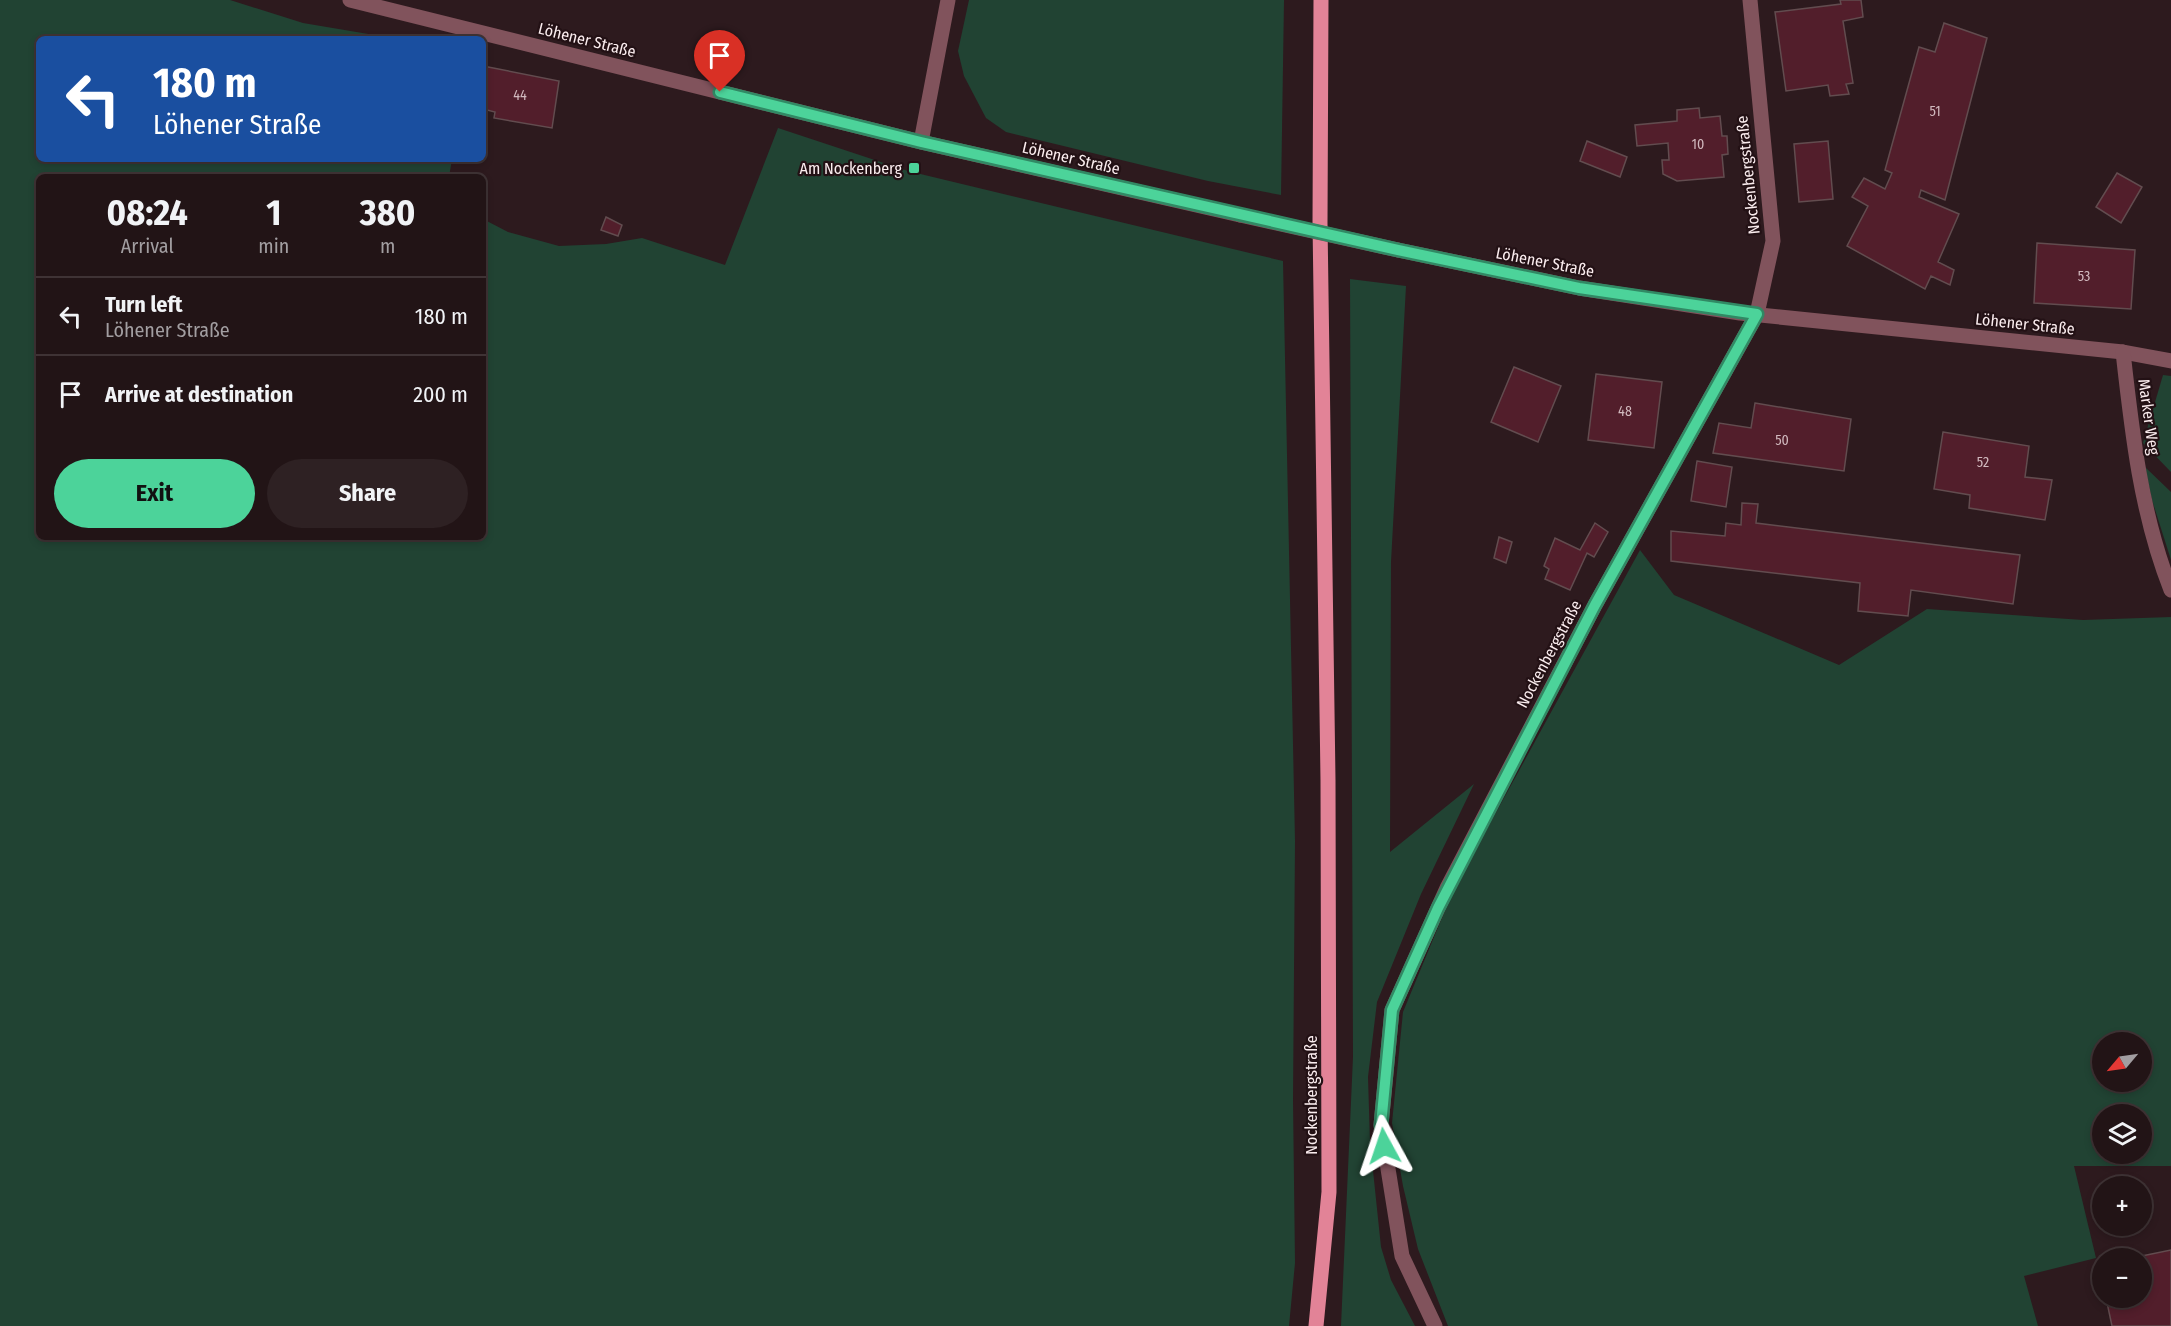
<!DOCTYPE html>
<html lang="en">
<head>
<meta charset="utf-8">
<style>
  :root { --surface:#221416; --page:#2e2123; --text:#f1f3f6; --muted:#a29ea1; --line:#3f3335; --accent:#4cd39a }
  body { margin:0; font-family:"Fira Sans Condensed",sans-serif; background:var(--page); color:var(--text); height:100vh; display:flex; flex-direction:column; font-size:22px; white-space:nowrap }
  * { box-sizing:border-box; margin:0 }
  p { font-size:20px; color:var(--muted) }
  .icon { flex:none; width:33px; height:33px; fill:none; stroke:currentColor; stroke-width:2; stroke-linecap:round; stroke-linejoin:round }
  .map { position:relative; flex:1; overflow:hidden }
  .panel { position:absolute; left:36px; top:174px; width:450px; height:366px; display:flex; flex-direction:column; background:var(--surface); border-radius:9px; box-shadow:0 3px 9px #0003,0 0 0 2px var(--line) }
  .panel>* { flex:none }
  .hud { position:absolute; left:36px; top:36px; width:450px; height:126px; border-radius:9px; box-shadow:0 3px 9px #0003,0 0 0 2px var(--line); background:#1a4fa0; color:#fff; overflow:hidden }
  .needle { width:39px; rotate:241deg }
  .tools { position:absolute; left:2092px; top:1032px; display:grid; gap:12px }
  .tools a { display:grid; place-items:center; width:60px; height:60px; border-radius:50%; background:var(--surface); box-shadow:0 3px 9px #0003,0 0 0 2px var(--line); font-size:30px }
  .pin { position:absolute; display:grid; place-items:center; width:51px; height:51px; color:#fff; margin:-62px -26px; border-radius:50% 50% 50% 0; rotate:-45deg; box-shadow:0 0 6px #0007 }
  .pin .icon { rotate:45deg }
  .me { position:absolute; width:66px; margin:-33px; rotate:355deg; stroke-linejoin:round; filter:drop-shadow(0 0 4px #0008) }
  .turn { display:flex; align-items:center; gap:21px; height:126px; padding:0 18px; font-size:27px }
  .turn .icon { width:78px; height:78px; stroke-width:2.5 }
  .turn b { display:block; font-size:42px; line-height:51px }
  .eta { display:flex; justify-content:space-evenly; align-items:center; height:102px; text-align:center }
  .eta b { font-size:36px; font-weight:700; line-height:42px }
  .primary-button { display:flex; gap:12px; margin-top:auto; padding:12px 18px }
  .primary-button a { flex:1; height:69px; border-radius:36px; background:var(--accent); color:#111; font-size:24px; font-weight:700; line-height:69px; text-align:center }
  .primary-button a+a { background:var(--page); color:var(--text) }
  ul { padding:0; list-style:none }
  li { display:flex; align-items:center; gap:18px; height:78px; padding:0 18px; border-top:2px solid var(--line) }
  li div { flex:1 }
  li b { display:block; font-size:22px }
  li em { font-style:normal }
  .map>svg:first-child { display:block }
</style>
</head>
<body>
<div class="map">
<svg width="2171" height="1326" viewBox="0 0 2171 1326">
  <rect width="100%" height="100%" fill="#2d1a1e"/>
  <g fill="#214333" fill-rule="evenodd">
    <polygon points="0,0 230,0 303,23 398,39 39,39 39,159 452,159 449,177 39,177 39,537 483,537 483,219 508,232 559,246 606,244 642,238 725,265 778,128 908,171 1283,261 1295,841 1293,1100 1295,1263 1289,1326 0,1326"/>
    <polygon points="969,0 1284,0 1281,195 1208,181 1006,132 986,118 964,76 958,51"/>
    <polygon points="1350,279 1406,286 1391,562 1390,852 1474,784 1421,894 1377,1002 1368,1077 1370,1142 1381,1247 1391,1280 1415,1326 1341,1326 1353,1057"/>
    <polygon points="2163,375 2171,376 2171,472 2143,443"/>
    <polygon points="2145,467 2171,492 2171,560 2152,500"/>
    <path d="M1640,550L1674,595L1839,665L1927,609L2083,620L2171,617V1166H2074L2096,1258L2024,1276L2038,1326H1448L1418,1249L1403,1186L1392,1123L1403,1012L1453,891ZM2103,1042H2142V1082H2103ZM2103,1114H2142V1154H2103Z"/>
  </g>
  <g fill="#521e2b" stroke="#624c4f" stroke-width="1.5">
    <polygon points="1840,0 1861,0 1863,17 1843,21 1853,83 1846,84 1849,94 1830,96 1828,85 1786,91 1775,12 1841,4"/>
    <polygon points="1944,23 1987,38 1945,200 1921,190 1919,197 1959,214 1938,262 1954,270 1950,285 1931,276 1925,289 1847,246 1868,206 1852,197 1864,178 1885,189 1892,173 1885,170 1919,47 1935,52"/>
    <polygon points="483,66 559,81 552,128 494,118 495,112 483,109"/>
    <polygon points="1699,108 1700,118 1720,116 1722,136 1727,136 1728,154 1722,155 1724,177 1677,181 1663,174 1662,160 1669,160 1668,143 1637,146 1635,125 1677,121 1677,110"/>
    <polygon points="1587,141 1627,157 1620,177 1580,161"/>
    <polygon points="1828,141 1833,199 1799,202 1794,144"/>
    <polygon points="2117,173 2142,187 2121,223 2096,207"/>
    <polygon points="606,217 622,225 618,236 601,230"/>
    <polygon points="2037,243 2135,250 2131,309 2034,303"/>
    <polygon points="1514,367 1561,386 1538,442 1491,422"/>
    <polygon points="1596,374 1662,382 1654,448 1588,440"/>
    <polygon points="1755,403 1851,419 1844,471 1713,453 1719,423 1751,428"/>
    <polygon points="1943,432 2029,446 2025,477 2052,480 2045,520 1969,508 1970,495 1934,489"/>
    <polygon points="1697,461 1732,467 1726,507 1691,501"/>
    <polygon points="1742,503 1758,504 1756,523 2020,555 2013,604 1911,590 1908,616 1858,611 1860,583 1671,561 1671,531 1725,536 1726,523 1741,525"/>
    <polygon points="1595,523 1608,532 1594,557 1587,553 1570,590 1545,579 1549,569 1544,566 1555,538 1580,550"/>
    <polygon points="1499,537 1512,542 1506,563 1494,558"/>
    <polygon points="2171,1250 2171,1326 2112,1326 2106,1298 2142,1298 2142,1258 2132,1258"/>
  </g>
  <g fill="none" stroke-linecap="round" stroke-linejoin="round">
    <g stroke="#81535c" stroke-width="15">
      <polyline points="350,0 921,142 1240,215"/>
      <polyline points="921,142 948,0"/>
      <polyline points="1398,250 1579,288 1740,313 2123,352 2171,361"/>
      <path d="M2123,352C2132,433 2141,514 2171,590"/>
      <polyline points="1435,1326 1402,1256 1381,1125 1392,1010 1447,888 1595,605 1757,314 1773,241 1750,0"/>
    </g>
    <polyline stroke="#e28397" stroke-width="15" points="1316,1326 1329,1192 1328,780 1320,223 1321,0"/>
    <polyline stroke="#81535c" stroke-width="15" points="1240,215 1398,250"/>
  </g>
  <g fill="none" stroke-linecap="round" stroke-linejoin="round">
    <g stroke="#318964" stroke-width="15">
      <polyline id="route" points="720,92 921,142 1398,250 1579,288 1757,314 1595,605 1438,908 1392,1010 1381,1125 1384,1146"/>
    </g>
    <use href="#route" stroke="#4cd39a" stroke-width="10"/>
  </g>
  <rect fill="#4cd39a" stroke="#231115" stroke-width="2" x="908" y="162" width="12" height="12" rx="3"/>
  <g text-anchor="middle" dominant-baseline="central" stroke-width="4.5" stroke-linejoin="round" paint-order="stroke">
    <g font-size="14" fill="#d1b9be">
      <text x="520" y="95">44</text>
      <text x="1935" y="111">51</text>
      <text x="1698" y="144">10</text>
      <text x="2084" y="276">53</text>
      <text x="1625" y="411">48</text>
      <text x="1782" y="440">50</text>
      <text x="1983" y="462">52</text>
    </g>
    <g font-size="16" fill="#fbedef" stroke="#231115">
      <text transform="translate(587 40) rotate(14)">Löhener Straße</text>
      <text transform="translate(1071 158) rotate(13)">Löhener Straße</text>
      <text transform="translate(1748 175) rotate(-96)">Nockenbergstraße</text>
      <text transform="translate(1545 262) rotate(11)">Löhener Straße</text>
      <text transform="translate(2025 324) rotate(6)">Löhener Straße</text>
      <text transform="translate(2149 417) rotate(82)">Marker Weg</text>
      <text transform="translate(1549 654) rotate(-62)">Nockenbergstraße</text>
      <text transform="translate(1311 1095) rotate(-90)">Nockenbergstraße</text>
    </g>
    <g font-size="16" fill="#fbedef" stroke="#231115" text-anchor="end">
      <text x="902" y="168">Am Nockenberg</text>
    </g>
  </g>
</svg>
<div class="tools">
<a><svg class="needle" viewBox="-14 -14 28 28"><path d="M0-13l5 13h-10z" fill="#e53935"/><path d="M0 13l5-13h-10z" fill="#a29ea1"/></svg></a>
<a><svg class="icon" aria-label="layers" viewBox="0 0 24 24"><path d="M12 4l9 5-9 5-9-5zM3 14l9 5 9-5"/></svg></a>
<a>+</a>
<a>−</a>
</div>
<div class="pin" style="left:720px;top:92px;background:#d93025"><svg class="icon" aria-label="arrive" viewBox="0 0 24 24"><path d="M6 21V4h12l-3 4 3 4H6"/></svg></div>
<svg class="me" style="left:1384px;top:1146px" viewBox="-20 -20 40 40"><path d="M0-17L14 15 0 8-14 15z" fill="#4cd39a" stroke="#fff" stroke-width="4"/></svg>
<div class="hud">
<div class="turn"><svg class="icon" aria-label="left" viewBox="0 0 24 24"><path d="M17 20v-9H6M10 6l-5 5 5 5"/></svg><div><b>180 m</b>Löhener Straße</div></div>
</div>
<section class="panel">
<div class="eta">
<div><b>08:24</b><p>Arrival</p></div>
<div><b>1</b><p>min</p></div>
<div><b>380</b><p>m</p></div>
</div>
<ul>
<li><svg class="icon" aria-label="left" viewBox="0 0 24 24"><path d="M17 20v-9H6M10 6l-5 5 5 5"/></svg><div><b>Turn left</b><p>Löhener Straße</p></div><em>180 m</em></li>
<li><svg class="icon" aria-label="arrive" viewBox="0 0 24 24"><path d="M6 21V4h12l-3 4 3 4H6"/></svg><div><b>Arrive at destination</b></div><em>200 m</em></li>
</ul>
<div class="primary-button"><a>Exit</a><a>Share</a></div>
</section>
</div>
</body>
</html>
